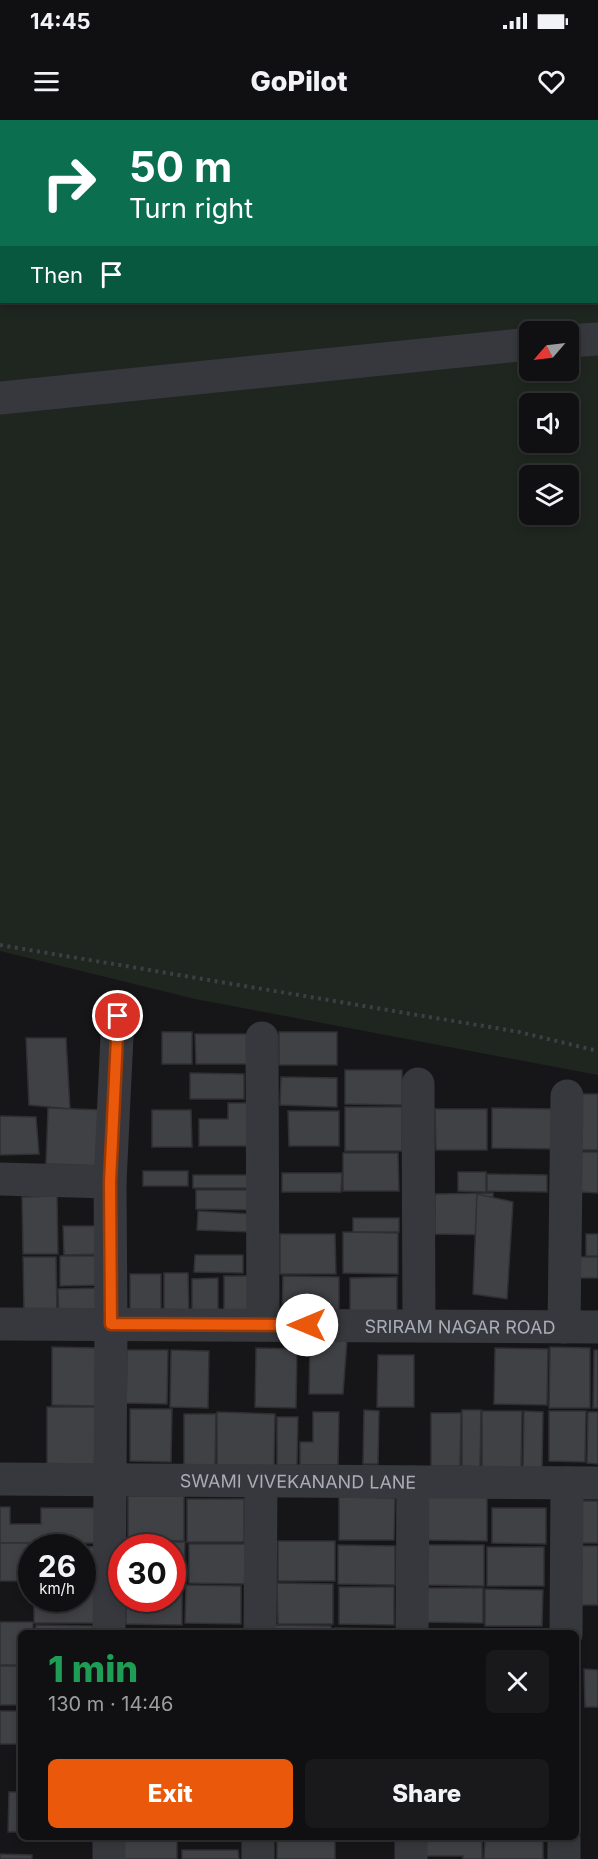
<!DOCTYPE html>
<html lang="en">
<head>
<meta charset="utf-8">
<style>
  :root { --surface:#101012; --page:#19191b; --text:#f1f3f6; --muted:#9c9d9f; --line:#303032; --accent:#ea580c }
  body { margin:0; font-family:Inter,sans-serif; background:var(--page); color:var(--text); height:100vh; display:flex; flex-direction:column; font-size:22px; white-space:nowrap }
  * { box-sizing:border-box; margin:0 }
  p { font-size:20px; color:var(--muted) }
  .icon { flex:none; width:33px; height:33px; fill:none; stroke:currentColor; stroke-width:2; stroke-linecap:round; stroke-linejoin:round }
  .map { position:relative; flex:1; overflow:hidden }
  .drawer { position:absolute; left:18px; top:1510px; width:561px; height:210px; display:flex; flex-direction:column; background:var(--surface); border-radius:9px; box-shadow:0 3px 9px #0003,0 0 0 2px var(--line) }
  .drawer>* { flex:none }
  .guide { position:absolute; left:0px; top:0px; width:598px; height:183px; box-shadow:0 3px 9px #0003,0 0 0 2px var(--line); background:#0b6e4f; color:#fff; overflow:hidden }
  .needle { width:39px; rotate:242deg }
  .buttons { position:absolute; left:519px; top:201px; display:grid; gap:12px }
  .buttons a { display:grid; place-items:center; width:60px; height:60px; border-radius:9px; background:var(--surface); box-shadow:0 3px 9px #0003,0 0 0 2px var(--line); font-size:30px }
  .speed { position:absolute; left:18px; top:1414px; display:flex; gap:12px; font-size:30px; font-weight:700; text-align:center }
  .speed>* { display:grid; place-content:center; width:78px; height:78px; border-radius:50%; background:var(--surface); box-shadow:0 3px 9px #0003,0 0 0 2px var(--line); line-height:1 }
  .speed small { font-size:15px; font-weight:400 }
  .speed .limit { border:9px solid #d22; background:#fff; color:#111 }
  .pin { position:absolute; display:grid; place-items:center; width:51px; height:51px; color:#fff; margin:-26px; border:3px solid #fff; border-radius:50%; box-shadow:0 2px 6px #0007 }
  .me { position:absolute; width:66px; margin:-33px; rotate:270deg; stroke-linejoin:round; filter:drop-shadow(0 0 4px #0008) }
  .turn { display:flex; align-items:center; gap:21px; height:126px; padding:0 30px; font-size:27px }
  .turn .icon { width:78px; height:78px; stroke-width:2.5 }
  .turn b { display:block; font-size:42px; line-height:51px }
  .then { display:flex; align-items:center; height:57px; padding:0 30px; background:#0003; gap:12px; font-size:22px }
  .round { display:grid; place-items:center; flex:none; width:63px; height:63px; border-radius:9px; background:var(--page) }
  .headline { display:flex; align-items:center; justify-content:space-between; height:102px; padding:0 30px }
  h1 { font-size:36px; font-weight:800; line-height:45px; color:#1e9e55 }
  .primary-button { display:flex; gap:12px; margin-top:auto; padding:12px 30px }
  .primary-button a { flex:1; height:69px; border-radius:9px; background:var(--accent); color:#fff; font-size:24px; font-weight:800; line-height:69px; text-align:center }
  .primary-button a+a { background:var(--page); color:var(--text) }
  .status { display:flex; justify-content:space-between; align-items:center; height:42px; padding:0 30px; background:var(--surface); direction:ltr }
  .status svg { height:16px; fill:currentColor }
  header { display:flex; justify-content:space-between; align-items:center; height:78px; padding:0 30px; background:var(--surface); font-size:27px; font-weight:800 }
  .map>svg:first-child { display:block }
</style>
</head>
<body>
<div class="status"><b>14:45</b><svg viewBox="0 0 49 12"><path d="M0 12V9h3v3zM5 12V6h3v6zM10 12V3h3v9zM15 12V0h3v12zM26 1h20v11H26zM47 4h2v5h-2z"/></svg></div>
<header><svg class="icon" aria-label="menu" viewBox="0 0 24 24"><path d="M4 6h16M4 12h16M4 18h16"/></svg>GoPilot<svg class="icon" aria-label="heart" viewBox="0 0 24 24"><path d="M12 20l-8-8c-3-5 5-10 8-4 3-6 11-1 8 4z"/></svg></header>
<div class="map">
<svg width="598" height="1739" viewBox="0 0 598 1739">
  <rect width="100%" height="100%" fill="#161618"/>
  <path fill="#1e261f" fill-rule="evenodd" d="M0,0H598V955L195,879L0,831ZM2,2H597V182H2ZM530,212H568V250H530ZM530,284H568V322H530ZM530,356H568V394H530Z"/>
  <g fill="#404145" stroke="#303034" stroke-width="1.5">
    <rect x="162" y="912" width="30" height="32"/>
    <rect x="279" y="912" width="58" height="33"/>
    <polygon points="195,914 249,914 250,944 196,944"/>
    <polygon points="26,918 66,918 70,989 29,985"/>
    <polygon points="345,950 402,950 402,985 345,984"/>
    <polygon points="190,953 244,954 244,979 190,979"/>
    <polygon points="281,957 337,958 337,987 280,985"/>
    <rect x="577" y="974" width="21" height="56"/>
    <polygon points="228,983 251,983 251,1026 199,1026 199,999 228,999"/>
    <rect x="345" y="987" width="57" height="44"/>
    <polygon points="48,988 102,990 101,1046 46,1044"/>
    <polygon points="492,988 554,989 554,1029 492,1028"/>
    <polygon points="435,989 487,989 487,1030 436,1030"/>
    <polygon points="152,990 191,990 192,1027 152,1027"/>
    <polygon points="288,991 339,991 339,1026 289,1026"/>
    <polygon points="0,996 36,997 39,1034 0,1035"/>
    <polygon points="580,1032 598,1032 598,1073 580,1072"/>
    <polygon points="343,1033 398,1033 399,1071 343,1071"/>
    <rect x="143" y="1051" width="45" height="15"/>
    <polygon points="458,1052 486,1052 486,1072 458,1071"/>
    <polygon points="282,1053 342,1053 341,1072 282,1072"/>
    <polygon points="487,1054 547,1055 547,1072 487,1071"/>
    <rect x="193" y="1055" width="56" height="13"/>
    <polygon points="196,1070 253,1070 253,1090 196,1089"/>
    <polygon points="493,1073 493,1115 435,1114 435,1074"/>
    <polygon points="477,1074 513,1082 507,1179 473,1174"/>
    <polygon points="57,1076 58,1134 23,1134 22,1077"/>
    <polygon points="198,1091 253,1094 252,1112 197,1110"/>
    <rect x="353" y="1098" width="46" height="14"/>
    <polygon points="63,1106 99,1106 100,1134 64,1135"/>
    <polygon points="343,1112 398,1113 398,1154 343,1153"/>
    <polygon points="280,1114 335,1114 336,1154 280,1154"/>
    <rect x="586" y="1114" width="12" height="22"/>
    <polygon points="195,1135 243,1135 243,1153 194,1152"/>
    <polygon points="60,1136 101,1136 102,1165 60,1166"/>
    <polygon points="23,1137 56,1137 57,1193 24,1193"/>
    <rect x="579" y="1137" width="19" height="21"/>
    <polygon points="164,1153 188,1153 189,1196 164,1196"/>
    <rect x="130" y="1154" width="31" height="43"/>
    <polygon points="224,1156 249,1156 249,1197 224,1196"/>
    <polygon points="283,1156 339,1157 339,1197 282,1197"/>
    <polygon points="397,1157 397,1197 350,1197 350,1158"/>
    <polygon points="218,1158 218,1197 192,1197 192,1159"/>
    <polygon points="101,1168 102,1199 59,1199 58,1169"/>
    <polygon points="310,1221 347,1221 343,1274 309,1274"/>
    <polygon points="52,1227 96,1228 96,1286 52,1285"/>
    <polygon points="550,1227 590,1228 590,1288 549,1288"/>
    <polygon points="256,1228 297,1229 296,1288 255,1287"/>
    <polygon points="495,1228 548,1229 547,1285 494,1284"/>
    <polygon points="127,1230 168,1230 167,1284 126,1283"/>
    <polygon points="171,1230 209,1231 208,1288 170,1287"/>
    <polygon points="594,1230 598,1230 598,1288 593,1288"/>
    <polygon points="378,1235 414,1235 414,1287 377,1287"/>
    <polygon points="47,1287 95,1287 95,1346 47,1345"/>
    <polygon points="130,1289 172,1289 171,1342 130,1341"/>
    <polygon points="364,1290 379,1291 378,1344 363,1344"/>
    <polygon points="462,1290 481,1290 480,1347 462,1346"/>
    <polygon points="482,1291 522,1291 521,1350 482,1349"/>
    <polygon points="524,1291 543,1292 542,1348 523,1347"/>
    <polygon points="549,1291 586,1291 585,1342 549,1341"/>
    <polygon points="217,1292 275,1294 274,1347 217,1346"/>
    <polygon points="313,1292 339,1292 338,1345 300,1345 300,1322 313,1322"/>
    <polygon points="588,1292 598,1292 598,1344 587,1343"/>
    <polygon points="431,1293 461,1293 460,1346 431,1346"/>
    <polygon points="184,1294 216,1294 215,1347 184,1346"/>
    <polygon points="277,1297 298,1297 297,1345 277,1345"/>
    <polygon points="427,1372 487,1372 487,1421 427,1420"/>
    <polygon points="128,1376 184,1376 184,1421 128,1420"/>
    <polygon points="339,1377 395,1378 394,1420 339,1420"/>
    <rect x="187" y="1379" width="57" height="43"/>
    <rect x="571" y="1381" width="27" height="42"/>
    <polygon points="0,1387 10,1387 10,1404 41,1404 41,1388 103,1388 103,1423 0,1423"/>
    <polygon points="492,1388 546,1388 546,1424 492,1423"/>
    <rect x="278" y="1421" width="57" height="40"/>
    <polygon points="128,1422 185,1422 184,1461 172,1461 172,1428 128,1428"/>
    <rect x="0" y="1423" width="28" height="38"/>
    <polygon points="189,1424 246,1424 246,1464 189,1463"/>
    <polygon points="338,1425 395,1426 395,1465 338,1464"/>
    <polygon points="426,1425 484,1425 484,1466 426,1465"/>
    <polygon points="46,1426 103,1427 103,1463 82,1463 82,1428 46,1428"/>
    <rect x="573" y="1426" width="25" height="59"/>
    <rect x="487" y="1427" width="57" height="39"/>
    <polygon points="277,1463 333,1464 333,1504 278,1504"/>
    <polygon points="172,1464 182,1464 182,1505 126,1504 126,1479 172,1479"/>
    <polygon points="82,1465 95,1465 95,1503 34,1503 34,1479 82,1479"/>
    <polygon points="186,1465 241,1466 241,1504 185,1503"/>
    <polygon points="339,1467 394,1467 394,1505 339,1504"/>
    <polygon points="425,1468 483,1468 483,1503 425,1502"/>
    <polygon points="485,1469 543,1470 542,1506 485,1506"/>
    <polygon points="0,1502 33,1502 33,1514 21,1514 21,1545 0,1545"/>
    <polygon points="36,1505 93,1506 93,1514 35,1514"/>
    <polygon points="275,1505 331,1506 331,1514 275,1514"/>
    <polygon points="335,1508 393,1509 393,1514 335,1514"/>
    <rect x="0" y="1546" width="21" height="39"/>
    <polygon points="584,1549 598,1550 598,1587 585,1587"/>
    <rect x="0" y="1591" width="21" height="33"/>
    <polygon points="9,1672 21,1672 21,1712 8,1712"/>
    <rect x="122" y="1718" width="55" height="21"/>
    <rect x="277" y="1718" width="58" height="21"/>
    <polygon points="424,1718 482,1718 482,1739 463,1739 463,1736 424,1736"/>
    <polygon points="485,1718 543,1718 543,1739 484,1739"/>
    <polygon points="182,1730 238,1730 239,1739 182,1739"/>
    <polygon points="0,1734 32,1735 32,1739 0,1739"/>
  </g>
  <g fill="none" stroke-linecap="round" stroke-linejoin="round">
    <polyline stroke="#3d3f44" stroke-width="4" stroke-dasharray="3 4.5" stroke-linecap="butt" points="0,825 519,912 598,931"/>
    <g stroke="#37383d" stroke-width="33">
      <polyline points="568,221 598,219"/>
      <polyline points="0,278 530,224"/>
      <polyline points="262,918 263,1205"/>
      <polyline points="418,964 419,1205"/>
      <polyline points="0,1059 110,1062"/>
      <path id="s1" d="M0,1204L598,1207"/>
      <polyline points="564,1207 567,976"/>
      <path id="s2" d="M0,1359L598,1363"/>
      <polyline points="109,1514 111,1204 110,1062 118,896"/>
      <polyline points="260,1514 261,1361"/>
      <polyline points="412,1514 413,1362"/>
      <polyline points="566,1514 567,1363"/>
      <polyline points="109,1718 109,1739"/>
      <polyline points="258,1739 258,1718"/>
      <polyline points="411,1739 411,1718"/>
      <polyline points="564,1739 564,1718"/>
    </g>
  </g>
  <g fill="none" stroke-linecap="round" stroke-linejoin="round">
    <g stroke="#983908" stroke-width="15">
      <polyline id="route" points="118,896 110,1062 111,1204 307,1205"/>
    </g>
    <use href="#route" stroke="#ea580c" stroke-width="10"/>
  </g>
  <g text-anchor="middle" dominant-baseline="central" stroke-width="5" stroke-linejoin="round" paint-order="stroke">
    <g font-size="18" fill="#a8adb8" stroke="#111113">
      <text stroke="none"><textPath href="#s1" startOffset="460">SRIRAM NAGAR ROAD</textPath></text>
      <text stroke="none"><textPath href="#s2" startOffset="298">SWAMI VIVEKANAND LANE</textPath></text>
    </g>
  </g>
</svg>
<div class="buttons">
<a><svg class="needle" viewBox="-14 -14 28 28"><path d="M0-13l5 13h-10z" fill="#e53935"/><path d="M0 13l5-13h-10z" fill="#9c9d9f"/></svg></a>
<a><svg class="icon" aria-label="sound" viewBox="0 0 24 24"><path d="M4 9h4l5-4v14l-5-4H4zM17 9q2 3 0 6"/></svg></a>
<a><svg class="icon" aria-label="layers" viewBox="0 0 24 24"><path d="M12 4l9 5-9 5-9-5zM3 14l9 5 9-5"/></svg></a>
</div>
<div class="speed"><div>26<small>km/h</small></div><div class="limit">30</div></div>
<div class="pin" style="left:118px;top:896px;background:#d93025"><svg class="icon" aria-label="arrive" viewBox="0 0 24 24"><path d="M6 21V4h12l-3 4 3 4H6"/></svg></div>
<svg class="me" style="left:307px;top:1205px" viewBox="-20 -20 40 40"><circle r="19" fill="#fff"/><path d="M0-13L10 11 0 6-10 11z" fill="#ea580c"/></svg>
<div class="guide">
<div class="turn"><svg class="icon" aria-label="right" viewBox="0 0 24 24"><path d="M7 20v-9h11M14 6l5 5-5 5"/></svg><div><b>50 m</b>Turn right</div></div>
<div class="then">Then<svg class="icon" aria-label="arrive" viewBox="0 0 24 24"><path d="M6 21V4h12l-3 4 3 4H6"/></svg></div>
</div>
<section class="drawer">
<div class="headline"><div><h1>1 min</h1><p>130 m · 14:46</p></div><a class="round"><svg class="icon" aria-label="close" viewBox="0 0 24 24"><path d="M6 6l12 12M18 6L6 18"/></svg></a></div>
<div class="primary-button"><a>Exit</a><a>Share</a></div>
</section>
</div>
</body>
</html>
